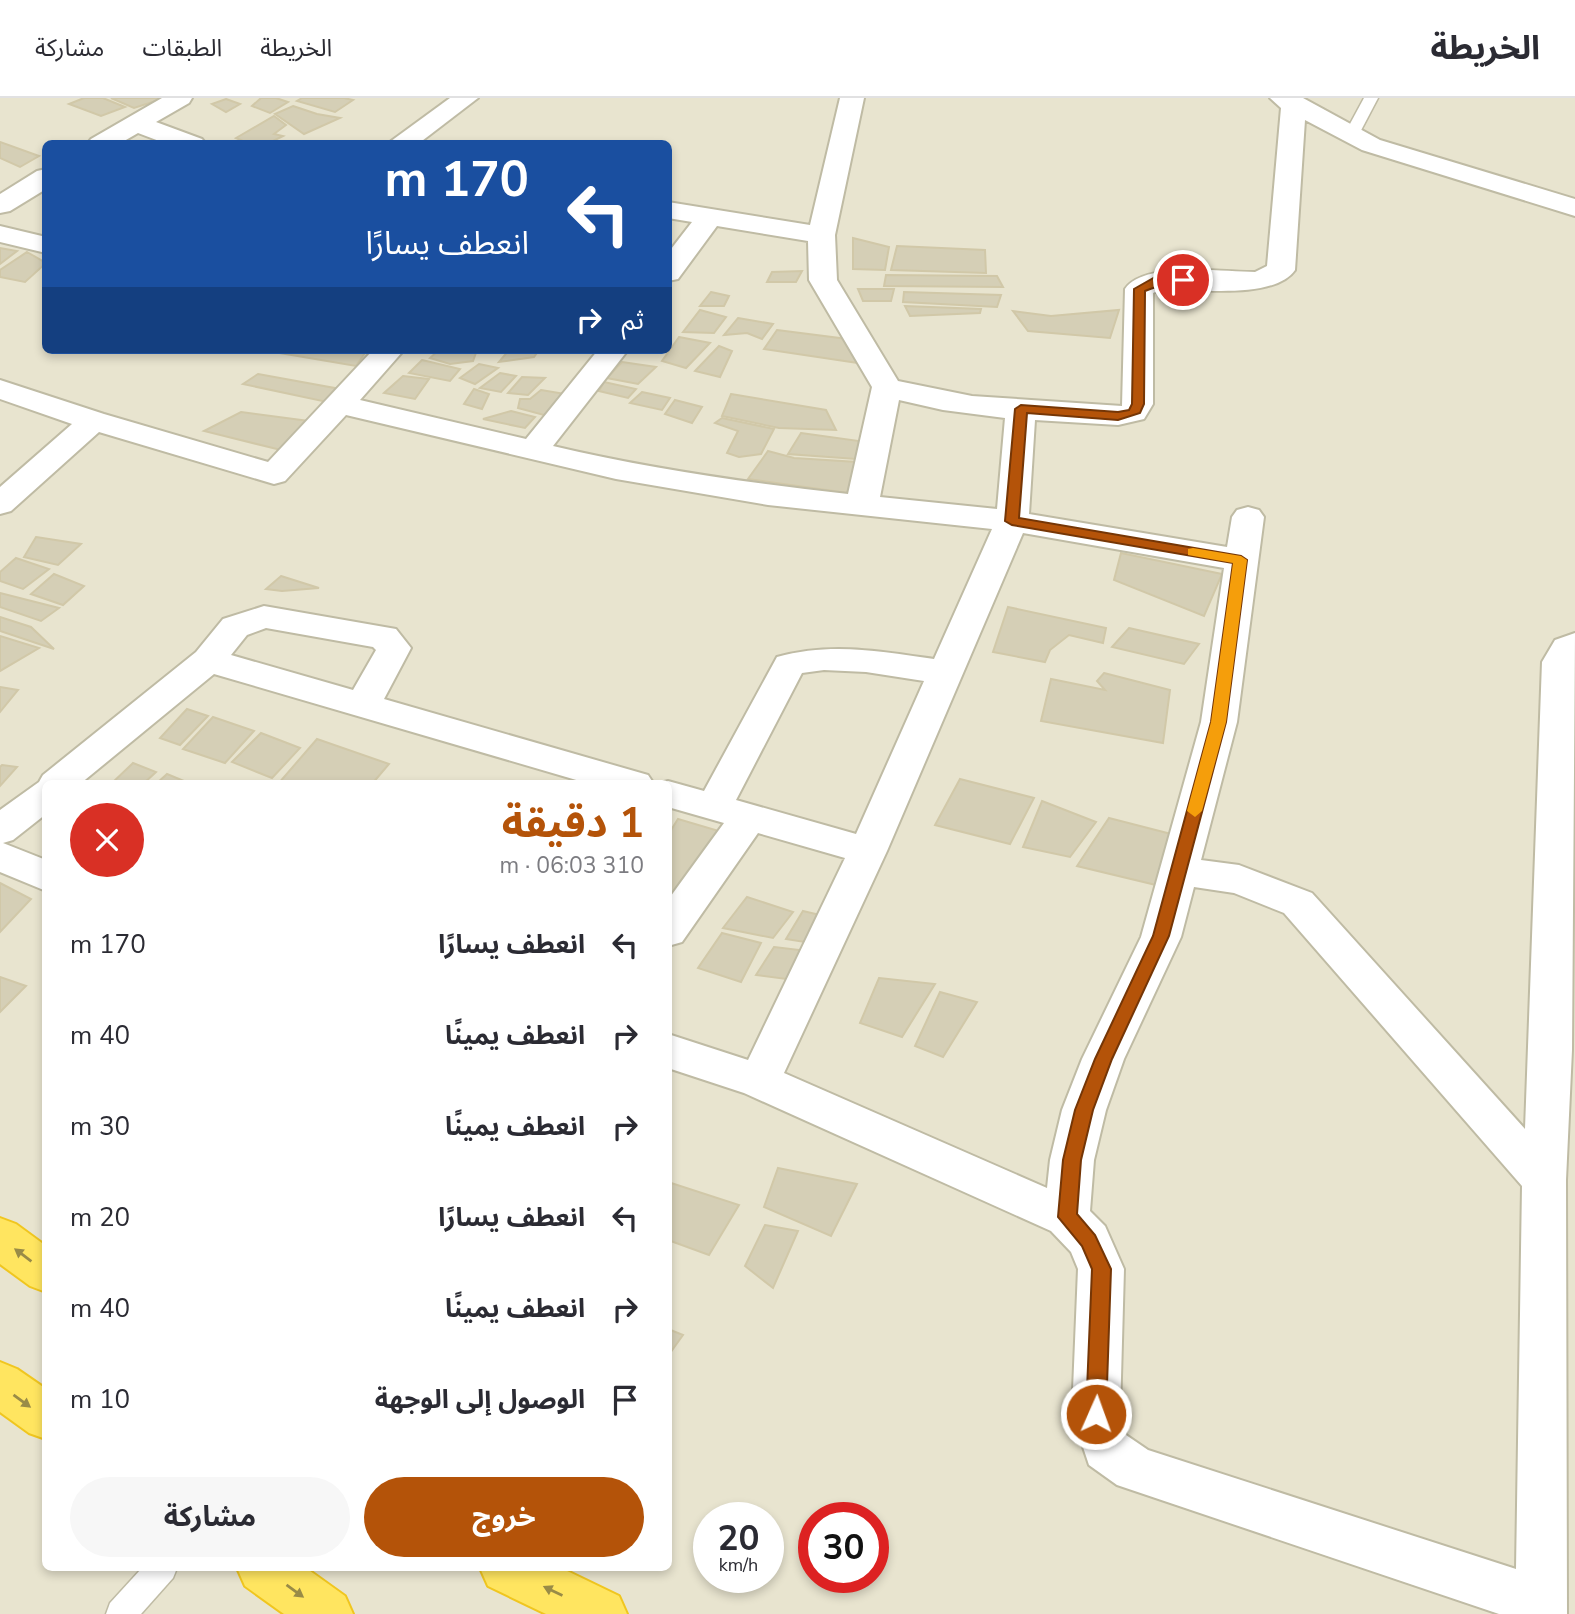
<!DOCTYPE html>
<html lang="ar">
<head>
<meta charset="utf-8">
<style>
  :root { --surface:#fff; --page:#f7f7f7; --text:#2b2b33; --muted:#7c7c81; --line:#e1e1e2; --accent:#b45309 }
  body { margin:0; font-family:"Nunito Sans","Noto Sans Arabic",sans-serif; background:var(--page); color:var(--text); direction:rtl; height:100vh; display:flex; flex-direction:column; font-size:26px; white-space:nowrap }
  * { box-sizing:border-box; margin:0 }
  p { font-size:23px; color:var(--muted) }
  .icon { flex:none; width:38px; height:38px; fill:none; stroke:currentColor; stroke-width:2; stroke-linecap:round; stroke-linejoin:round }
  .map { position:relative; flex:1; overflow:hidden; direction:ltr }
  .details { position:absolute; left:42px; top:682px; width:630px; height:791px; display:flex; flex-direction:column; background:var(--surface); border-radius:10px; box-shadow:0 4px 10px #0003; direction:rtl }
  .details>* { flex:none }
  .hud { position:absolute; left:42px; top:42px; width:630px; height:214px; border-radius:10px; box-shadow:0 4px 10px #0003; direction:rtl; background:#1a4fa0; color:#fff; overflow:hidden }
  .speed { position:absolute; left:693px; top:1404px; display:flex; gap:14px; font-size:35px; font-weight:700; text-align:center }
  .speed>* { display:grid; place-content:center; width:91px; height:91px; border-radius:50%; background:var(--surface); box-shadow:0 4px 10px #0003; line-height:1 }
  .speed small { font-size:18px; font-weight:400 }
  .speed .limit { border:10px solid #d22; background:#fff; color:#111 }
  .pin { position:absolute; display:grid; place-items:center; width:60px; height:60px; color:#fff; margin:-30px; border:4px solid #fff; border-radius:50%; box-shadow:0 2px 7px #0007 }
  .me { position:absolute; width:77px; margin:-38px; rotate:2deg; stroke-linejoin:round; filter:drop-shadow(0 0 5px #0008) }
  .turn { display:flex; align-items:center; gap:24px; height:147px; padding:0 28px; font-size:32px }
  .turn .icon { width:91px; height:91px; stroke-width:2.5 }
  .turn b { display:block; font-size:49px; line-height:60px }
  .then { display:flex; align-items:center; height:66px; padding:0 28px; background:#0003; gap:14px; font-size:26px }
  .round { display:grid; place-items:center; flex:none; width:74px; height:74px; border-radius:37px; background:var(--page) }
  .overview { display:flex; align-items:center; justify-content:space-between; height:119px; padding:0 28px }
  h1 { font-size:42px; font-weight:700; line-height:52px; color:var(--accent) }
  .button { display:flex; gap:14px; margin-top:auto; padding:14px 28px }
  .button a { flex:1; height:80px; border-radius:42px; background:var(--accent); color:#fff; font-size:28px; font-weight:700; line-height:80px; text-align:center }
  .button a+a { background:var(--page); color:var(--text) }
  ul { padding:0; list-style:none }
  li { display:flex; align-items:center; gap:21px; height:91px; padding:0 28px }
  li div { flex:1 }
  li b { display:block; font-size:26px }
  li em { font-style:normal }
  header { display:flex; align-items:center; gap:42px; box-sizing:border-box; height:98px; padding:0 35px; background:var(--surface); border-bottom:2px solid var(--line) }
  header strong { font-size:33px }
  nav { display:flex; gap:38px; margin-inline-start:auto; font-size:24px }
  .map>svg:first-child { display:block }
</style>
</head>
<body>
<header>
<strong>الخريطة</strong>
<nav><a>الخريطة</a><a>الطبقات</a><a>مشاركة</a></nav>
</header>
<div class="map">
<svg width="1575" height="1516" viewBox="0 0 1575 1516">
  <rect width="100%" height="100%" fill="#f3f1e1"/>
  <path fill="#e8e4cf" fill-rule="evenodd" d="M0,0H1575V1516H0ZM46,46H668V252H46ZM46,686H668V1470H46ZM709,1419H768V1479H709ZM814,1419H873V1479H814Z"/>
  <g fill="#d5cfb6" stroke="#d1c8a8" stroke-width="2">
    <polygon points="84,0 103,0 125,9 101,18 69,6"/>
    <polygon points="111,0 165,0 134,10"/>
    <polygon points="261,0 276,0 288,4 270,15 252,8"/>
    <polygon points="302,0 344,0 353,2 335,14 297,3"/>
    <polygon points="226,1 240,6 226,14 212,6"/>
    <polygon points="293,8 317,16 340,20 304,36 275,16"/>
    <polygon points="274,18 286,27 274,36 283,38 267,46 250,46 236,40"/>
    <polygon points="0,44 39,58 20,69 0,60"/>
    <polygon points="853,140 889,149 885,172 853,171"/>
    <polygon points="897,148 985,152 986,175 891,172"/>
    <polygon points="0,150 17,153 0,166"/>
    <polygon points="27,154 46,165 25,184 0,179 0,172"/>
    <polygon points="802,173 796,184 767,184 772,174"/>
    <polygon points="886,177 997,178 1003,189 884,188"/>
    <polygon points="858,191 894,191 891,203 863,203"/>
    <polygon points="711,194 729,198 724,208 700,208"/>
    <polygon points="904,194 1001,197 997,209 903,204"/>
    <polygon points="905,208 981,211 980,215 910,218"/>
    <polygon points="700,212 726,219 714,235 683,234"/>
    <polygon points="1119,212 1110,240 1028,233 1013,213 1051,218"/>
    <polygon points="738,220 773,226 762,241 747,235 724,237"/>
    <polygon points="777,232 855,242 858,265 764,251"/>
    <polygon points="679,239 710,245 686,270 662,263"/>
    <polygon points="719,248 732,253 720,279 695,273"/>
    <polygon points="283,252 367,252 356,268 280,255"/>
    <polygon points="439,252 477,252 473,263 450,266 430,260"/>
    <polygon points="509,252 539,252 534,259 499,264"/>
    <polygon points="422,262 460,271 450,283 409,275"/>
    <polygon points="622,264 656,269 638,286 607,280"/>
    <polygon points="479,266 498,270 475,286 460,280"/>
    <polygon points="500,275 516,278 501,294 480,290"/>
    <polygon points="258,276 340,291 327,304 243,286"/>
    <polygon points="403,278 429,281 415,301 384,295"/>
    <polygon points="522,279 545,280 528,297 508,295"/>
    <polygon points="604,284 636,291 628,300 599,293"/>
    <polygon points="474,291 489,296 482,311 464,306"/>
    <polygon points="541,292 565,296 557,312 544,317 518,310 520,301 530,301"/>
    <polygon points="642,294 670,300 662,312 630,305"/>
    <polygon points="731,296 826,312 836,332 779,330 722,318"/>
    <polygon points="675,302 702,309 692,325 665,316"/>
    <polygon points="511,313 535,319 525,330 483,321"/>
    <polygon points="241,314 324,325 293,355 204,333"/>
    <polygon points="722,320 774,331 761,356 739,359 727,355 738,333 715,325"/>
    <polygon points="801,335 859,343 856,361 788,356"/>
    <polygon points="768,353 794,360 857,364 848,395 748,381"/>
    <polygon points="36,439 81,446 58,467 24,459"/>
    <polygon points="1121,455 1222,476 1204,518 1114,482"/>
    <polygon points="16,460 49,471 23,491 0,483 0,474"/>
    <polygon points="54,476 84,488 63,507 31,496"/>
    <polygon points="281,478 319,490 282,493 266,491"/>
    <polygon points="0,495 59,510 41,523 0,509"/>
    <polygon points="1008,509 1106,530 1103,545 1069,537 1050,552 1045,564 993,554"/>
    <polygon points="0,519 31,529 54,551 0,533"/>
    <polygon points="1129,530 1199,546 1184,566 1112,549"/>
    <polygon points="0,538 39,550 0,573"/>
    <polygon points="1104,575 1170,592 1163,645 1041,623 1051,581 1105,592 1097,583"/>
    <polygon points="0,589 18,592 0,614"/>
    <polygon points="187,611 208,618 180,647 160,640"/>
    <polygon points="213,619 254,633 225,665 183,651"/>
    <polygon points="261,635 300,650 272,680 232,664"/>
    <polygon points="317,641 389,666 372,686 278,686"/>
    <polygon points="133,665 156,674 143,686 111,686"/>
    <polygon points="2,667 17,669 0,688 0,669"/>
    <polygon points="167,676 191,686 156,686"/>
    <polygon points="960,681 1034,700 1010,746 935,727"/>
    <polygon points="1042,703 1096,724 1070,759 1023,749"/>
    <polygon points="1109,720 1175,737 1156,787 1077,768"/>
    <polygon points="678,721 729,736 680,803 668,800 668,737"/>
    <polygon points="0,785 31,801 0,834"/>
    <polygon points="747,799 793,814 773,840 723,830"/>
    <polygon points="803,813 833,820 811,845 786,841"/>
    <polygon points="722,835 761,845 741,884 698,870"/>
    <polygon points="774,849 808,853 794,882 756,877"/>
    <polygon points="0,879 26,888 0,914"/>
    <polygon points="879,880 935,886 902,939 860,925"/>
    <polygon points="940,894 977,904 943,959 915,948"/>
    <polygon points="778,1070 857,1086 831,1138 764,1109"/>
    <polygon points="668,1084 739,1107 709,1157 668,1142"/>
    <polygon points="765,1127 798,1133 773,1190 745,1168"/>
    <polygon points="668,1231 683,1237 668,1258"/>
  </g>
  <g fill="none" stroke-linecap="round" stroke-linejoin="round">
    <g stroke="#bfbba4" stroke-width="3">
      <g id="lane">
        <polygon points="1364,0 1378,0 1357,40 1347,40 1344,37"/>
        <polygon points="142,1470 177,1470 173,1480 141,1516 106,1516 110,1505"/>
      </g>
    </g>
    <g stroke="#bfbba4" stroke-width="4">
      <g id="street">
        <polygon points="162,0 192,0 189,5 156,24 202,41 206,46 167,46 138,35 119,46 87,46 91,41"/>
        <polygon points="450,0 478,0 418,46 387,46"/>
        <path d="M840,0H864L835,137L837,182L898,283L972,298L1122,308L1125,191C1144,163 1223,174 1255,174L1267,168L1281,10L1270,0H1303L1380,42L1575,101V118L1362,52L1305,22L1295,172C1274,202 1196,191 1162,191L1153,195V306L1144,321L1118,327L1035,322L1029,416L1227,449L1232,419L1237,412L1248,409L1259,412L1264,419L1237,624L1201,762L1239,767L1312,795L1525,1031L1542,564L1555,542L1575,535L1572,952L1566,1082L1567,1516H1499L1117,1387L1089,1367L1072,1316L1078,1171L1071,1154L1051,1133L744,995L668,970V936L748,962L845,760L758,735L682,844L668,848V802L724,725L668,709V686H657L668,683L704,693L777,559C830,544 880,553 934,561L992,431L768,407L616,381L346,317L285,383L274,386L99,334L11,413L0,416V389L72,326L0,301V282L104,316L268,364L373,252H404L360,302L526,341L598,252H628L553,348C650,371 749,385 848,396L872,289L809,182L808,143L717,128L678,181L668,183V155L692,124L668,120V104L810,127ZM899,302L943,312L1005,320L997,411L880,399ZM1023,435L1224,470L1201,624L1141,839L1082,961L1062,1012L1050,1062L1047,1090L784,975L887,753ZM824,572L866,574L924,583L856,736L736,702L802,575ZM1194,789L1234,795L1284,815L1522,1088L1516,1471L1148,1352L1126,1337L1120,1316L1124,1171L1105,1128L1090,1113L1094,1062L1106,1012L1124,961L1181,839Z"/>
        <polygon points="46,71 46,91 10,113 0,115 0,96 37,73"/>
        <polygon points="0,128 46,139 46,155 0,144"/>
        <path d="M264,508L396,531L411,550L384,601L648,677L654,686H590L214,576L80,686H46V716L13,742L3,745L46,762V793L0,774V712L39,684L43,677L196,554L223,521ZM266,530L373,549L376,552L353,592L231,557L247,537Z"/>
      </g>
    </g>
    <g stroke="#f0c61f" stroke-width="4">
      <g id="highway">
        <polygon points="0,1120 16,1126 46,1148 46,1194 30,1188 0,1166"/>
        <polygon points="0,1264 17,1271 46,1291 46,1341 29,1335 0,1314"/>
        <polygon points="237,1470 306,1470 345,1498 353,1516 284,1516 245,1488"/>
        <polygon points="480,1470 561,1470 619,1498 627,1516 546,1516 488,1488"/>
      </g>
    </g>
    <use href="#lane" fill="#fff" fill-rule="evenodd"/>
    <use href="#street" fill="#fff" fill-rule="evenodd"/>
    <use href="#highway" fill="#ffe560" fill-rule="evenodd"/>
  </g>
  <defs><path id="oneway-solid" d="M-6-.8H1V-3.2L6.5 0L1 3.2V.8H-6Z" transform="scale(1.75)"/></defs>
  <g fill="#998b47">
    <use href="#oneway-solid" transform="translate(23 1157) rotate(-143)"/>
    <use href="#oneway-solid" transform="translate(22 1303) rotate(36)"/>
    <use href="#oneway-solid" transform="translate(295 1493) rotate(36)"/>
    <use href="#oneway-solid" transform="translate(553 1493) rotate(-154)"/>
  </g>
  <path fill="#b45309" stroke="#753606" stroke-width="2" d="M1157,178L1183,179L1189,182C1178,189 1163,184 1145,193L1144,306L1140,315L1118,322L1027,315L1019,420L1241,458L1247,462L1226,624L1169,838L1112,961L1093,1012L1081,1062L1077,1116L1095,1137L1111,1171L1106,1316L1103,1323L1096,1326L1089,1323L1086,1316L1092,1171L1082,1148L1058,1119L1063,1062L1075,1012L1095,961L1153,838L1211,624L1233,465L1012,427L1005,423L1015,311L1021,307L1118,314L1129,312L1132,306L1134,191Z"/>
  <polygon fill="#f59e0b" points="1193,450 1241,458 1247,462 1226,624 1202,713 1195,719 1187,713 1211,624 1233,465 1188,457 1188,451"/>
</svg>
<div class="speed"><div>20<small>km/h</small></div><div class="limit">30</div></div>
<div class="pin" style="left:1183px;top:182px;background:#d93025"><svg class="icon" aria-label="arrive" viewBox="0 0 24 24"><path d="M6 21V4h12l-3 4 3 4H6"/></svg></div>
<svg class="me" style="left:1096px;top:1316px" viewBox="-20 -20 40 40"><circle r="17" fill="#b45309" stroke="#fff" stroke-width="3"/><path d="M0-11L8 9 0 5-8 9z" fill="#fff"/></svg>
<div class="hud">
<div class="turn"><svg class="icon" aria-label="left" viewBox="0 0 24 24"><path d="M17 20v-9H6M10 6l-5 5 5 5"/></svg><div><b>170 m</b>انعطف يسارًا</div></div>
<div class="then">ثم<svg class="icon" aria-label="right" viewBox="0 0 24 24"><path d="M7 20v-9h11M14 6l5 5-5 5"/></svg></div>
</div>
<section class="details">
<div class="overview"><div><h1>1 دقيقة</h1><p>310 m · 06:03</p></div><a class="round" style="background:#d93025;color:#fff"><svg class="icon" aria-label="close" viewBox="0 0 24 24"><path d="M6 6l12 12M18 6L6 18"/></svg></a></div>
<ul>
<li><svg class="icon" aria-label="left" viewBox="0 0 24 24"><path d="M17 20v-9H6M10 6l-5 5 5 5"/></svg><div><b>انعطف يسارًا</b></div><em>170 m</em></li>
<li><svg class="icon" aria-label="right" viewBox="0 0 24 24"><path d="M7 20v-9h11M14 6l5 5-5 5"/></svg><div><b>انعطف يمينًا</b></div><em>40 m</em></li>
<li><svg class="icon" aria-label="right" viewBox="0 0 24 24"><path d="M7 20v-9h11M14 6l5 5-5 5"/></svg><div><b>انعطف يمينًا</b></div><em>30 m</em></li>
<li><svg class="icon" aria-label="left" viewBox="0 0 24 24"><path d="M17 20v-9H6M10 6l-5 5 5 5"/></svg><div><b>انعطف يسارًا</b></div><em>20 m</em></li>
<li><svg class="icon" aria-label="right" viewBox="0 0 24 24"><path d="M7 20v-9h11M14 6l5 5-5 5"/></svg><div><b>انعطف يمينًا</b></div><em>40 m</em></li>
<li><svg class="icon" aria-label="arrive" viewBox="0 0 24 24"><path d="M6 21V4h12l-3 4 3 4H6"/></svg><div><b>الوصول إلى الوجهة</b></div><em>10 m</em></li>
</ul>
<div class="button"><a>خروج</a><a>مشاركة</a></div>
</section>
</div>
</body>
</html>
